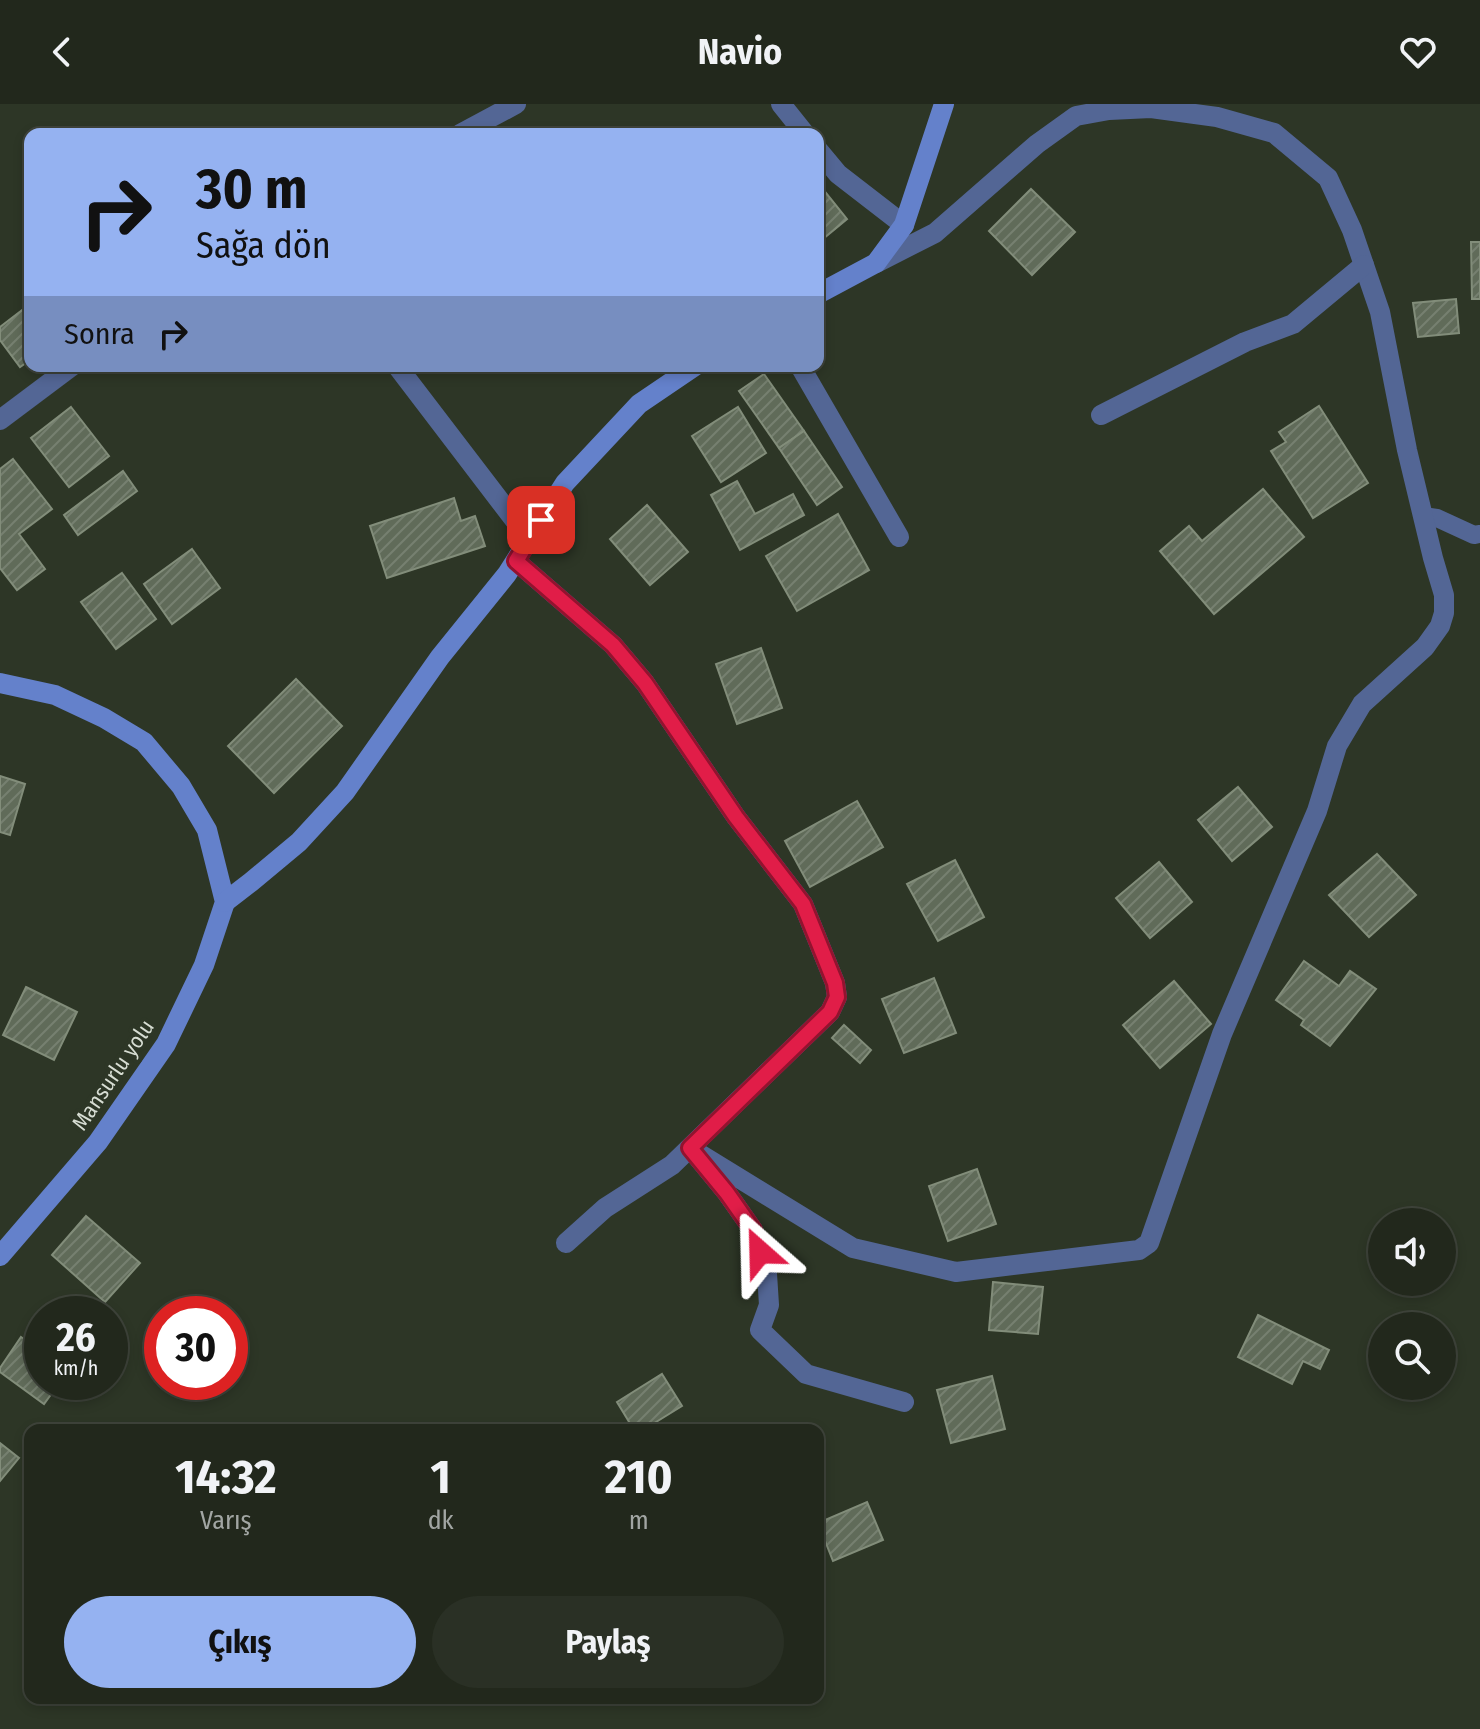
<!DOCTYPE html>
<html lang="tr">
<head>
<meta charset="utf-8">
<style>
  :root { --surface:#22281c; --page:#2a3025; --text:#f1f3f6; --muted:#a2a6a3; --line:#3f443b; --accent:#95b2f1 }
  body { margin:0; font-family:"Fira Sans Condensed",sans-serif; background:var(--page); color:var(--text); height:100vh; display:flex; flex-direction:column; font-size:30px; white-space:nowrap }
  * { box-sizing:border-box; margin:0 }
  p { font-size:26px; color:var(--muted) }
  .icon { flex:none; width:44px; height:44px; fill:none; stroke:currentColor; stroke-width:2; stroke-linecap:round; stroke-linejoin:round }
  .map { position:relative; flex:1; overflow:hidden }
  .sheet { position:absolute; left:24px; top:1320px; width:800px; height:280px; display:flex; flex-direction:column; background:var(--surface); border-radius:16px; box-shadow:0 4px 12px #0003,0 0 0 2px var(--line) }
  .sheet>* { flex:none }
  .hud { position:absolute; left:24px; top:24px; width:800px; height:244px; border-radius:16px; box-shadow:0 4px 12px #0003,0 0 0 2px var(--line); background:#95b2f1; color:#111; overflow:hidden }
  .controls { position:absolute; left:1368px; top:1104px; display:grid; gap:16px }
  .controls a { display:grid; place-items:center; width:88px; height:88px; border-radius:50%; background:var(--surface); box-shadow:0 4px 12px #0003,0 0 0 2px var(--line); font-size:40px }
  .speed { position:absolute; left:24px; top:1192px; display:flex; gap:16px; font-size:40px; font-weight:700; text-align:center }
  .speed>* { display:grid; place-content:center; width:104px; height:104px; border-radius:50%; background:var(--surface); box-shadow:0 4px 12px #0003,0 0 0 2px var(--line); line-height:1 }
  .speed small { font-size:20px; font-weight:400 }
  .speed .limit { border:12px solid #d22; background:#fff; color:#111 }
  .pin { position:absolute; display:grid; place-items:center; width:68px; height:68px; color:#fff; margin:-34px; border-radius:16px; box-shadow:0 4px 12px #0006 }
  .me { position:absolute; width:88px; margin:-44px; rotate:335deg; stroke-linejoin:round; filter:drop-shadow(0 0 6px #0008) }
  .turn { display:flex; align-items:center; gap:28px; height:168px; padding:0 40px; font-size:36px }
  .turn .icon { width:104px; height:104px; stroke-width:2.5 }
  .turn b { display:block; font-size:56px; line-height:68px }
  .then { display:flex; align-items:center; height:76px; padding:0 40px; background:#0003; gap:16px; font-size:30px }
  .eta { display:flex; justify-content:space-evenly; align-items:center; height:136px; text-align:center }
  .eta b { font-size:48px; font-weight:700; line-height:56px }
  .cta { display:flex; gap:16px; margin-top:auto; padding:16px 40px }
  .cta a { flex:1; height:92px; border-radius:48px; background:var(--accent); color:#111; font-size:32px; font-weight:700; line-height:92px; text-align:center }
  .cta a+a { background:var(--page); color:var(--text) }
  header { display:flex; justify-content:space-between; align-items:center; height:104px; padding:0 40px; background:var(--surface); font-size:36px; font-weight:700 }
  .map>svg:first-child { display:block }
</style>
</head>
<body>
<header><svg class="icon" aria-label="back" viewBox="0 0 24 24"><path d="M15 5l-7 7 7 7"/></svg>Navio<svg class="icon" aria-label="heart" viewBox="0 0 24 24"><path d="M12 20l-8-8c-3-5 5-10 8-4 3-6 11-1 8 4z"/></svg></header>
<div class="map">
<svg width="1480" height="1625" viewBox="0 0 1480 1625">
  <defs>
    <pattern id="building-hatch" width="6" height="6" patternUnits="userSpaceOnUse" patternTransform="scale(2)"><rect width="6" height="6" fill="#606b59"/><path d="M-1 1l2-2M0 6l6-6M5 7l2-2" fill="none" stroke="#768070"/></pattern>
  </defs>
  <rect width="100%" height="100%" fill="#2d3626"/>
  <g fill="url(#building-hatch)" stroke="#828d7a" stroke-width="2">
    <polygon points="818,79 847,115 818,139"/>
    <polygon points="1031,85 1075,128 1032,171 989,127"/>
    <polygon points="1471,138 1480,138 1480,195 1472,195"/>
    <polygon points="1456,195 1459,229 1418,233 1413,199"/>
    <polygon points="30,200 30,256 20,263 0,236 0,223"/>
    <polygon points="764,270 804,327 779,344 739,287"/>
    <polygon points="1319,302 1368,379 1313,414 1271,347 1286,338 1279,328"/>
    <polygon points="71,303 109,352 69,383 31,334"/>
    <polygon points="738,303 766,349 721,378 692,332"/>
    <polygon points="804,327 842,383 817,401 779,344"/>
    <polygon points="13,355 52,405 19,430 45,465 17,486 0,464 0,365"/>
    <polygon points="123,367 137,387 78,431 64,411"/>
    <polygon points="737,377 755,410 793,390 804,411 740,446 711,391"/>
    <polygon points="1263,385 1304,433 1214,510 1160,447 1189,422 1202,437"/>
    <polygon points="454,394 461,417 475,412 485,442 387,474 370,422"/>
    <polygon points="647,401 688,448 650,481 610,435"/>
    <polygon points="838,410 869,466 797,507 766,452"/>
    <polygon points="192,445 220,484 172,520 144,480"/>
    <polygon points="122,469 156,515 116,545 81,498"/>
    <polygon points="761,544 782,604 737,620 716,560"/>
    <polygon points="296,575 342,622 274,689 228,642"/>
    <polygon points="0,672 25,680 10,731 0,728"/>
    <polygon points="1238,683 1272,723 1232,757 1198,716"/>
    <polygon points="857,697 883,743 810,783 785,737"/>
    <polygon points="1377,750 1416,791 1369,833 1329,791"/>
    <polygon points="955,756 984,813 938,837 907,780"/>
    <polygon points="1159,758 1192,798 1150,834 1116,794"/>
    <polygon points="1304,857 1339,882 1350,867 1376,885 1330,942 1301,921 1304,916 1276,896"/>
    <polygon points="934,874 956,929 904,949 882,895"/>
    <polygon points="1174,877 1211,920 1160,964 1123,921"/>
    <polygon points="26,883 77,908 54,956 3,931"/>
    <polygon points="844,921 871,946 860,959 832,934"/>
    <polygon points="977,1065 996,1120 948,1137 929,1082"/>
    <polygon points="86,1112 140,1159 105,1198 52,1151"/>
    <polygon points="993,1178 1043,1183 1038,1230 989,1226"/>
    <polygon points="1258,1211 1329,1246 1320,1265 1303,1257 1292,1280 1238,1253"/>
    <polygon points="21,1233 42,1248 42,1278 60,1278 44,1300 0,1268 0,1264"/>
    <polygon points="662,1270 682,1302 643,1326 634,1326 617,1298"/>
    <polygon points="992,1272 1005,1325 951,1339 937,1286"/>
    <polygon points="0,1339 19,1354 0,1377"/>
    <polygon points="867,1398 883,1436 833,1457 818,1419"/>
  </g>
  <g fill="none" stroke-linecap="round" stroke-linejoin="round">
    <polyline stroke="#536695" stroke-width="18" points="1423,412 1437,414 1474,431 1480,430"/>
    <g stroke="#536695" stroke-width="20">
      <polyline points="781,0 805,30"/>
      <polyline points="460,30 516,0"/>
      <polyline points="818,46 838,70 904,121"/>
      <polyline points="876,159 935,129 1037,40 1076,12 1109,6 1151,4 1217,13 1274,29 1328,74 1352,126 1380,208 1407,346 1433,454 1444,491 1444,509 1440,522 1425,543 1362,600 1337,642 1317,707 1222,930 1149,1139 1139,1146 956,1168 853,1144 690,1044 727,1089 753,1126 767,1170 769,1201 760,1226 806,1270 904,1298"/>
      <polyline points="397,262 529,435"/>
      <polyline points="800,262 899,433"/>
      <polyline points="1101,311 1245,238 1293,220 1364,161"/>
      <polyline points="0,316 72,262"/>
      <polyline points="516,457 613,541 645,579 736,713 803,800 835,879 837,893 830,908 672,1061 605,1104 566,1139"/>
    </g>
    <g stroke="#6481cb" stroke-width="20">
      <polyline points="818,190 876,159 904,121 944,0"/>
      <polyline points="0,579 55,591 104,614 144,638 181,682 207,726 225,798 204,861 166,940 98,1038 0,1152"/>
      <polyline points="225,798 251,778 299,738 345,688 440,553 507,470 565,379 639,300 695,262"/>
    </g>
  </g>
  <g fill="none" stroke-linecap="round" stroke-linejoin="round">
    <g stroke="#92132f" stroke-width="20">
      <polyline id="route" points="541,416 516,457 613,541 645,579 736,713 803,800 835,879 837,893 830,908 690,1044 727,1089 753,1126 760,1148"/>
    </g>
    <use href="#route" stroke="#e11d48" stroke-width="14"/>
  </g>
  <g text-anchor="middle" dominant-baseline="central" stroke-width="8" stroke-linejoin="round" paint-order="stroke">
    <g font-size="22" fill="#d7ddd3" stroke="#2d3626">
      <text transform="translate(113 971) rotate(-56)">Mansurlu yolu</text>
    </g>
  </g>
</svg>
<div class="controls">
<a><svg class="icon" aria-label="sound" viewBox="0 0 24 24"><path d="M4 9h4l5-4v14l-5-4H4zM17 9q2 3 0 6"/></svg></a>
<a><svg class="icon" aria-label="search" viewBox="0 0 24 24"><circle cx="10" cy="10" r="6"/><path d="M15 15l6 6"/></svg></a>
</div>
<div class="speed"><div>26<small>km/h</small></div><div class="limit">30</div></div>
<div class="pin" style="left:541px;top:416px;background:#d93025"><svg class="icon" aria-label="arrive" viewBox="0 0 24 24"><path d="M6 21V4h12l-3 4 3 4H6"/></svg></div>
<svg class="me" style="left:760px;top:1148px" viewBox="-20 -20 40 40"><path d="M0-17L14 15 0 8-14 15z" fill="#e11d48" stroke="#fff" stroke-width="4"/></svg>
<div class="hud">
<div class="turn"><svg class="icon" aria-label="right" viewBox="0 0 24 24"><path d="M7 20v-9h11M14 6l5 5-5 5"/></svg><div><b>30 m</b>Sağa dön</div></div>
<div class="then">Sonra<svg class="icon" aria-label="right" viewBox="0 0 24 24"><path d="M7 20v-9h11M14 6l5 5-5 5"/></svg></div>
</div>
<section class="sheet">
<div class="eta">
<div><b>14:32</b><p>Varış</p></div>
<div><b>1</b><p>dk</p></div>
<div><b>210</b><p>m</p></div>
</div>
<div class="cta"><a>Çıkış</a><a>Paylaş</a></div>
</section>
</div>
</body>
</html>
